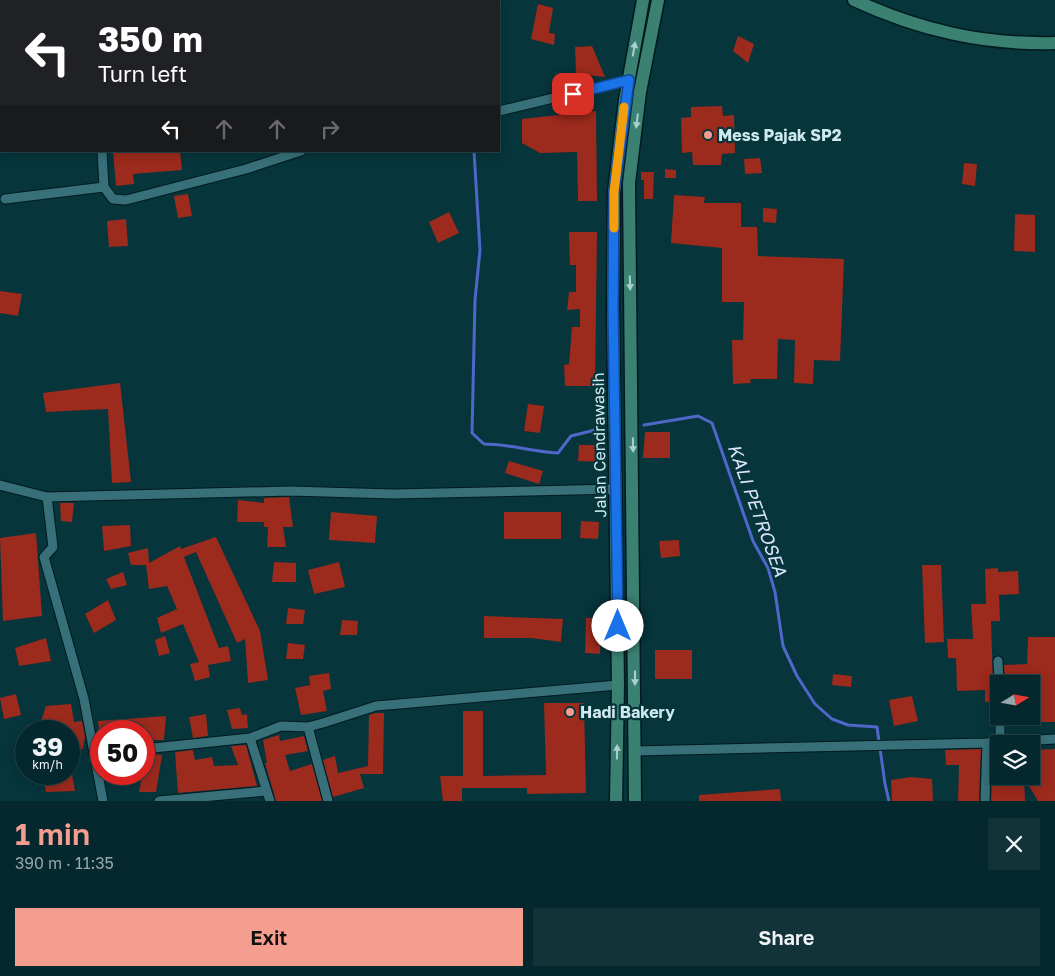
<!DOCTYPE html>
<html lang="en">
<head>
<meta charset="utf-8">
<style>
  :root { --surface:#04282d; --page:#123439; --text:#f1f3f6; --muted:#97a6aa; --line:#254449; --accent:#f59d8e }
  body { margin:0; font-family:"Golos Text",sans-serif; background:var(--page); color:var(--text); height:100vh; display:flex; flex-direction:column; font-size:19px; white-space:nowrap }
  * { box-sizing:border-box; margin:0 }
  p { font-size:16px; color:var(--muted) }
  .icon { flex:none; width:28px; height:28px; fill:none; stroke:currentColor; stroke-width:2; stroke-linecap:round; stroke-linejoin:round }
  .map { position:relative; height:801px; overflow:hidden }
  .details { display:flex; flex-direction:column; background:var(--surface); flex:1 }
  .details>* { flex:none }
  .banner { position:absolute; left:0px; top:0px; width:500px; height:152px; box-shadow:0 2px 12px #0003,0 0 0 1px var(--line); background:#202124; color:#fff; overflow:hidden }
  .needle { width:32px; rotate:79deg }
  .tools { position:absolute; left:990px; top:675px; display:grid; gap:10px }
  .tools a { display:grid; place-items:center; width:50px; height:50px; border-radius:0px; background:var(--surface); box-shadow:0 2px 12px #0003,0 0 0 1px var(--line); font-size:25px }
  .speed { position:absolute; left:15px; top:720px; display:flex; gap:10px; font-size:25px; font-weight:700; text-align:center }
  .speed>* { display:grid; place-content:center; width:65px; height:65px; border-radius:50%; background:var(--surface); box-shadow:0 2px 12px #0003,0 0 0 1px var(--line); line-height:1 }
  .speed small { font-size:12px; font-weight:400 }
  .speed .limit { border:8px solid #d22; background:#fff; color:#111 }
  .pin { position:absolute; display:grid; place-items:center; width:42px; height:42px; color:#fff; margin:-21px; border-radius:10px; box-shadow:0 2px 8px #0006 }
  .me { position:absolute; width:55px; margin:-28px; rotate:0deg; stroke-linejoin:round; filter:drop-shadow(0 0 4px #0008) }
  .turn { display:flex; align-items:center; gap:18px; height:105px; padding:0 15px; font-size:22px }
  .turn .icon { width:65px; height:65px; stroke-width:2.5 }
  .turn b { display:block; font-size:35px; line-height:42px }
  .lanes { display:flex; align-items:center; height:48px; padding:0 15px; background:#0003; justify-content:center; gap:25px; direction:ltr }
  .lanes .off { opacity:.35 }
  .round { display:grid; place-items:center; flex:none; width:52px; height:52px; border-radius:0px; background:var(--page) }
  .summary { display:flex; align-items:center; justify-content:space-between; height:85px; padding:0 15px }
  h1 { font-size:30px; font-weight:600; line-height:38px; color:var(--accent) }
  .primary-button { display:flex; gap:10px; margin-top:auto; padding:10px 15px }
  .primary-button a { flex:1; height:58px; border-radius:0px; background:var(--accent); color:#111; font-size:20px; font-weight:600; line-height:58px; text-align:center }
  .primary-button a+a { background:var(--page); color:var(--text) }
  .map>svg:first-child { display:block }
</style>
</head>
<body>
<div class="map">
<svg width="1055" height="801" viewBox="0 0 1055 801">
  <rect width="100%" height="100%" fill="#06353c"/>
  <g fill="none" stroke-linecap="round" stroke-linejoin="round">
    <g stroke="#4f67c9" stroke-width="3">
      <polyline points="412,0 413,1"/>
      <path d="M474,151L480,250L475,300L472,433L484,444C509,444 533,452 558,453L571,436L595,430"/>
      <polyline points="644,425 698,416 712,423 753,541 768,568 775,592 783,646 797,676 815,704 832,719 848,725 877,727 885,784 889,801"/>
    </g>
  </g>
  <g fill="#9c2a1d">
    <polygon points="538,4 553,8 549,33 555,34 554,45 531,39"/>
    <polygon points="738,36 754,44 748,63 733,51"/>
    <polygon points="592,46 605,77 576,74 575,47"/>
    <polygon points="722,106 723,116 734,115 735,153 722,154 721,165 693,165 692,152 682,153 681,118 691,117 691,107"/>
    <polygon points="596,111 597,201 578,201 577,152 540,153 522,143 522,119"/>
    <polygon points="113,151 180,151 182,170 133,174 134,184 116,186"/>
    <polygon points="760,158 762,173 745,174 744,159"/>
    <polygon points="964,163 977,164 975,186 962,184"/>
    <polygon points="665,169 676,170 676,178 665,178"/>
    <polygon points="641,172 654,172 653,199 644,199 644,180 641,180"/>
    <polygon points="188,194 192,216 178,218 174,196"/>
    <polygon points="674,195 705,197 704,203 741,203 741,227 757,227 758,256 844,259 840,361 814,360 813,384 794,383 795,340 778,339 777,379 750,379 751,383 733,384 732,340 743,340 744,302 722,302 722,248 671,243"/>
    <polygon points="763,208 777,209 776,223 763,222"/>
    <polygon points="449,212 459,233 438,243 429,222"/>
    <polygon points="1015,214 1035,215 1035,252 1014,251"/>
    <polygon points="126,219 128,246 109,247 107,221"/>
    <polygon points="569,232 597,232 595,386 565,386 564,365 569,364 572,327 580,327 580,309 567,310 569,292 576,292 576,265 570,265"/>
    <polygon points="0,291 22,294 18,316 0,313"/>
    <polygon points="120,383 131,482 112,483 108,409 46,412 43,393"/>
    <polygon points="528,404 544,406 540,433 524,431"/>
    <polygon points="645,432 670,432 670,458 643,458"/>
    <polygon points="579,445 602,445 602,462 578,461"/>
    <polygon points="509,461 543,471 539,484 505,473"/>
    <polygon points="289,497 293,527 283,527 286,547 267,547 268,527 264,527 264,522 237,522 238,500 264,503 264,498"/>
    <polygon points="60,503 74,503 72,522 61,521"/>
    <polygon points="331,512 377,516 375,543 329,540"/>
    <rect x="504" y="512" width="57" height="27"/>
    <polygon points="581,521 599,522 598,539 580,538"/>
    <polygon points="130,525 131,546 104,551 102,526"/>
    <polygon points="36,533 42,616 3,621 0,538"/>
    <polygon points="216,537 260,631 268,680 248,683 245,639 237,643 196,552 184,557 219,648 228,646 231,661 208,665 210,677 195,681 190,664 199,662 183,624 161,633 157,618 177,609 167,586 149,589 146,565 131,565 128,553 148,548 149,563 180,546 181,549"/>
    <polygon points="679,540 680,556 661,558 659,541"/>
    <polygon points="274,562 296,563 296,582 272,582"/>
    <polygon points="339,562 345,587 314,594 308,570"/>
    <polygon points="922,565 941,565 944,642 925,643"/>
    <polygon points="998,568 998,572 1018,571 1019,594 999,595 1000,621 991,621 993,684 998,690 998,702 985,702 985,690 957,691 956,658 948,658 947,639 973,639 971,604 986,604 985,569"/>
    <polygon points="123,572 127,585 111,589 106,579"/>
    <polygon points="108,600 116,620 94,633 85,614"/>
    <polygon points="288,608 305,610 303,624 286,624"/>
    <polygon points="484,616 563,619 561,642 531,638 484,638"/>
    <polygon points="586,618 601,618 600,654 585,653"/>
    <polygon points="342,620 358,621 357,635 340,635"/>
    <polygon points="165,636 170,653 159,656 155,640"/>
    <polygon points="1028,637 1055,637 1055,722 1031,722 1030,682 1005,684 1004,665 1027,664"/>
    <polygon points="46,638 51,661 19,666 15,648"/>
    <polygon points="288,643 305,645 303,659 286,659"/>
    <rect x="655" y="650" width="37" height="29"/>
    <polygon points="329,673 331,689 323,691 327,711 301,715 295,688 310,685 309,676"/>
    <polygon points="833,674 852,676 851,687 832,685"/>
    <polygon points="16,694 21,715 4,719 0,698"/>
    <polygon points="912,696 918,721 894,726 889,700"/>
    <polygon points="544,703 584,703 586,793 527,794 527,788 462,788 462,801 443,801 440,776 463,776 463,711 483,711 483,776 546,775"/>
    <polygon points="71,704 74,722 82,721 85,736 83,749 69,748 69,731 44,731 41,721 46,706"/>
    <polygon points="240,708 242,715 247,714 248,728 232,729 227,710"/>
    <polygon points="375,713 384,713 383,774 360,774 364,788 333,797 323,760 335,756 338,773 368,766 369,715"/>
    <polygon points="206,714 208,736 193,738 189,717"/>
    <polygon points="166,716 164,740 145,740 144,731 99,731 98,721"/>
    <polygon points="279,735 280,741 304,736 308,751 285,755 290,771 312,764 322,801 276,801 265,763 267,763 263,740"/>
    <polygon points="246,745 257,786 178,793 175,752 193,750 195,760 212,757 214,766 238,765 231,746"/>
    <polygon points="981,749 979,801 958,801 959,765 946,765 945,750"/>
    <polygon points="993,749 999,749 999,776 1034,776 1034,750 1055,749 1055,801 1038,801 1024,778 1025,801 991,801"/>
    <polygon points="152,754 162,755 156,792 139,792 146,755"/>
    <polygon points="42,774 72,774 75,791 46,792"/>
    <polygon points="911,777 932,779 933,801 892,801 891,780"/>
    <polygon points="780,789 781,801 699,801 699,795"/>
  </g>
  <g fill="none" stroke-linecap="round" stroke-linejoin="round">
    <g stroke="#001b1f" stroke-width="11">
      <g id="street">
        <polyline points="25,1 25,0"/>
        <polyline points="125,1 126,0"/>
        <polyline points="499,111 629,80"/>
        <polyline points="102,151 104,187 113,199 126,200 246,169 301,151"/>
        <polyline points="5,199 104,187"/>
        <polyline points="0,485 47,497 290,491 393,494 617,489"/>
        <polyline points="47,497 53,547 44,557 84,699 103,801"/>
        <polyline points="998,661 999,684"/>
        <polyline points="1000,716 1000,741"/>
        <polyline points="308,727 328,801"/>
        <polyline points="250,738 270,801"/>
        <polyline points="144,749 250,738 281,726 308,727 323,723 376,706 618,685"/>
        <polyline points="635,751 987,743 1055,739"/>
        <polyline points="159,801 266,791"/>
        <polyline points="985,801 987,743"/>
      </g>
    </g>
    <g stroke="#001b1f" stroke-width="15">
      <g id="secondary">
        <path d="M854,0C919,30 983,45 1055,43"/>
        <polyline points="616,801 618,685 613,307 614,192 625,100 643,0"/>
        <polyline points="635,801 629,183 640,92 658,0"/>
      </g>
    </g>
    <use href="#street" stroke="#38707a" stroke-width="9"/>
    <use href="#secondary" stroke="#3b8172" stroke-width="12"/>
  </g>
  <defs><path id="oneway-solid" d="M-6-.8H1V-3.2L6.5 0L1 3.2V.8H-6Z" transform="scale(1.25)"/></defs>
  <g fill="#a9d0d0">
    <use href="#oneway-solid" transform="translate(634 49) rotate(-80)"/>
    <use href="#oneway-solid" transform="translate(637 121) rotate(97)"/>
    <use href="#oneway-solid" transform="translate(630 283) rotate(88)"/>
    <use href="#oneway-solid" transform="translate(633 445) rotate(89)"/>
    <use href="#oneway-solid" transform="translate(635 678) rotate(90)"/>
    <use href="#oneway-solid" transform="translate(617 752) rotate(-89)"/>
  </g>
  <g fill="none" stroke-linecap="round" stroke-linejoin="round">
    <g stroke="#114b97" stroke-width="12">
      <polyline id="route" points="573,94 629,80 614,192 613,307 618,626"/>
    </g>
    <use href="#route" stroke="#1a73e8" stroke-width="9"/>
    <polyline stroke="#f59e0b" stroke-width="9" points="614,228 614,192 624,107"/>
  </g>
  <g fill="#f59d8e" stroke="#06353c" stroke-width="2">
    <circle cx="708" cy="135" r="5"/>
    <circle cx="570" cy="712" r="5"/>
  </g>
  <g text-anchor="middle" dominant-baseline="central" stroke-width="4.5" stroke-linejoin="round" paint-order="stroke">
    <g font-size="16" font-weight="bold" fill="#ceeaef" stroke="#06353c" text-anchor="start">
      <text x="718" y="135">Mess Pajak SP2</text>
      <text x="580" y="712">Hadi Bakery</text>
    </g>
    <g font-size="16" fill="#ceeaef" stroke="#06353c">
      <text transform="translate(599 445) rotate(-91)">Jalan Cendrawasih</text>
    </g>
    <g font-size="18" font-style="italic" fill="#dae3fd" stroke="#06353c">
      <text transform="translate(758 510) rotate(70)">KALI PETROSEA</text>
    </g>
  </g>
</svg>
<div class="tools">
<a><svg class="needle" viewBox="-14 -14 28 28"><path d="M0-13l5 13h-10z" fill="#e53935"/><path d="M0 13l5-13h-10z" fill="#97a6aa"/></svg></a>
<a><svg class="icon" aria-label="layers" viewBox="0 0 24 24"><path d="M12 4l9 5-9 5-9-5zM3 14l9 5 9-5"/></svg></a>
</div>
<div class="speed"><div>39<small>km/h</small></div><div class="limit">50</div></div>
<div class="pin" style="left:573px;top:94px;background:#d93025"><svg class="icon" aria-label="arrive" viewBox="0 0 24 24"><path d="M6 21V4h12l-3 4 3 4H6"/></svg></div>
<svg class="me" style="left:618px;top:626px" viewBox="-20 -20 40 40"><circle r="19" fill="#fff"/><path d="M0-13L10 11 0 6-10 11z" fill="#1a73e8"/></svg>
<div class="banner">
<div class="turn"><svg class="icon" aria-label="left" viewBox="0 0 24 24"><path d="M17 20v-9H6M10 6l-5 5 5 5"/></svg><div><b>350 m</b>Turn left</div></div>
<div class="lanes"><svg class="icon" aria-label="left" viewBox="0 0 24 24"><path d="M17 20v-9H6M10 6l-5 5 5 5"/></svg><svg class="icon off" aria-label="ahead" viewBox="0 0 24 24"><path d="M12 20V5M6 11l6-6 6 6"/></svg><svg class="icon off" aria-label="ahead" viewBox="0 0 24 24"><path d="M12 20V5M6 11l6-6 6 6"/></svg><svg class="icon off" aria-label="right" viewBox="0 0 24 24"><path d="M7 20v-9h11M14 6l5 5-5 5"/></svg></div>
</div>
</div>
<section class="details">
<div class="summary"><div><h1>1 min</h1><p>390 m · 11:35</p></div><a class="round"><svg class="icon" aria-label="close" viewBox="0 0 24 24"><path d="M6 6l12 12M18 6L6 18"/></svg></a></div>
<div class="primary-button"><a>Exit</a><a>Share</a></div>
</section>
</body>
</html>
